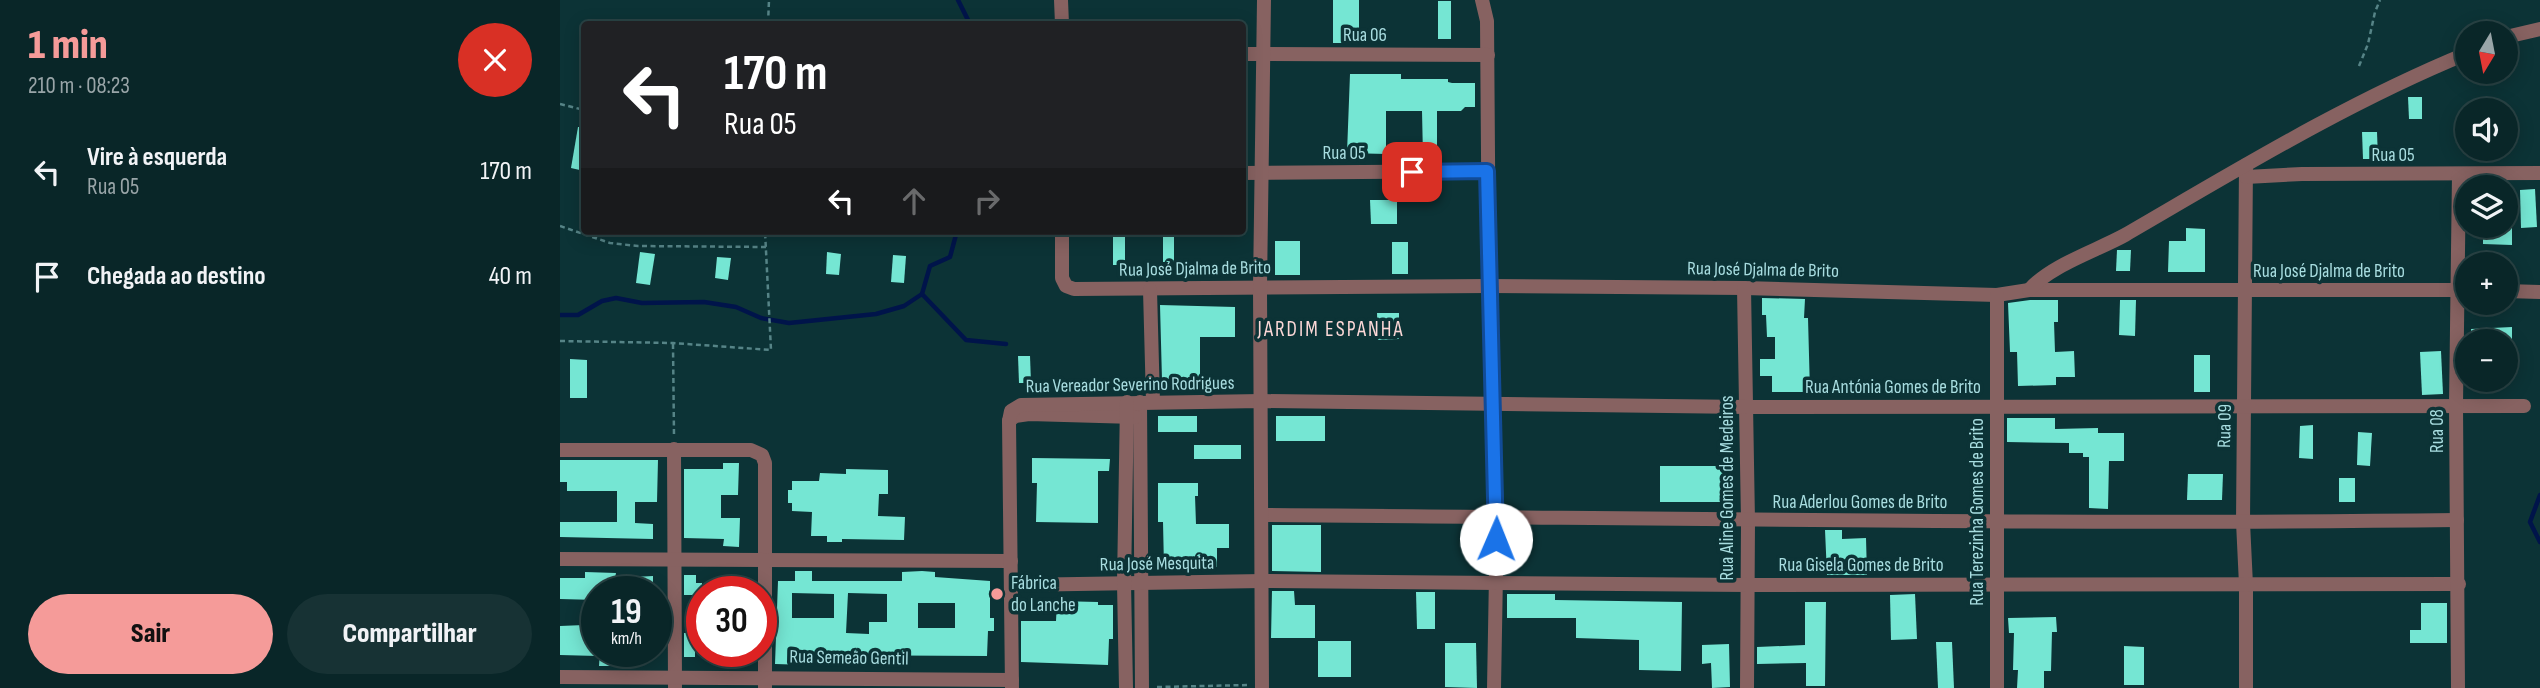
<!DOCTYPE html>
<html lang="pt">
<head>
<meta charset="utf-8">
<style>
  :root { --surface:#092628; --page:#173234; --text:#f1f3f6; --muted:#99a5a8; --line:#294345; --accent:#f59b99 }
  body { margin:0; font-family:"Sofia Sans Condensed",sans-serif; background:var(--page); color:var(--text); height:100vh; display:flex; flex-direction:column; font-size:26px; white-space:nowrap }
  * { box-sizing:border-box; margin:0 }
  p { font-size:23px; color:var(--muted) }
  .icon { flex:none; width:38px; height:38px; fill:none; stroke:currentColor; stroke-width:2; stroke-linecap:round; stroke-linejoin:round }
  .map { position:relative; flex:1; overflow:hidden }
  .drawer { display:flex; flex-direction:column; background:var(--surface); width:560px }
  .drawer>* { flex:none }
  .banner { position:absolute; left:21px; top:21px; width:665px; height:214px; border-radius:7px; box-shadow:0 4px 18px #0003,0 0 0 2px var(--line); background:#202124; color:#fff; overflow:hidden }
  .needle { width:46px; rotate:190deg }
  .buttons { position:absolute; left:1895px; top:21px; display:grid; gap:14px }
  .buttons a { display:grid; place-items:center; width:63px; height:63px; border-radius:50%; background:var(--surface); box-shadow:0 4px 18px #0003,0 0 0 2px var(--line); font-size:35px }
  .speed { position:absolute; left:21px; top:576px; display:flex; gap:14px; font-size:35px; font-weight:700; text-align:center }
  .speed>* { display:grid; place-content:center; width:91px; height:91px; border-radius:50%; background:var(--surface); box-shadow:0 4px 18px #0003,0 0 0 2px var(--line); line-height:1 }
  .speed small { font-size:18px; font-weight:400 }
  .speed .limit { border:10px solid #d22; background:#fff; color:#111 }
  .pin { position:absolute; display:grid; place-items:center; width:60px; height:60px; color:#fff; margin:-30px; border-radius:14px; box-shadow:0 4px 10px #0006 }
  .me { position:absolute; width:77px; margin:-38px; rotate:1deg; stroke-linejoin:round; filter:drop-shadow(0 0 5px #0008) }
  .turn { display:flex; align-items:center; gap:24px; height:147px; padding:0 28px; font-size:32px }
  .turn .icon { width:91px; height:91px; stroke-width:2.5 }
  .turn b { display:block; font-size:49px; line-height:60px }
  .lanes { display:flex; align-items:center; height:66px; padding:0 28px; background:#0003; justify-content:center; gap:35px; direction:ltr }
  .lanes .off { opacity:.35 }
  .round { display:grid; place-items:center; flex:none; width:74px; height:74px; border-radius:37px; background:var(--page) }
  .overview { display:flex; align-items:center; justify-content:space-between; height:119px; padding:0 28px }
  h1 { font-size:42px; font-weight:800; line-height:52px; color:var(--accent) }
  .button { display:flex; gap:14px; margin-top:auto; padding:14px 28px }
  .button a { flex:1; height:80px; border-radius:42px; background:var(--accent); color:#111; font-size:28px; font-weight:800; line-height:80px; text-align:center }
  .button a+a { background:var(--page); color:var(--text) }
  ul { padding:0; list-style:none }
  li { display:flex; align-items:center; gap:21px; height:105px; padding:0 28px }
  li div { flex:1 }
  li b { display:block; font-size:26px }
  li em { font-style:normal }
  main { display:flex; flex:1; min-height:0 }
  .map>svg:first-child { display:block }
</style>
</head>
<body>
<main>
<section class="drawer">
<div class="overview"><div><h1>1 min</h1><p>210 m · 08:23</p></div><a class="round" style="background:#d93025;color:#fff"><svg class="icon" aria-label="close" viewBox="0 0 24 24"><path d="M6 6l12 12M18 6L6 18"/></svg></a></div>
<ul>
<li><svg class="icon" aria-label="left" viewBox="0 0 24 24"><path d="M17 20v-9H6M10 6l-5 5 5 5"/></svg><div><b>Vire à esquerda</b><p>Rua 05</p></div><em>170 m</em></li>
<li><svg class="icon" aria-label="arrive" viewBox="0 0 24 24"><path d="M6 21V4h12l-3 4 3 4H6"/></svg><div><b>Chegada ao destino</b></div><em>40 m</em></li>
</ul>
<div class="button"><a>Sair</a><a>Compartilhar</a></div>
</section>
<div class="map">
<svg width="1980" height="688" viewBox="0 0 1980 688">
  <rect width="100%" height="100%" fill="#0c3336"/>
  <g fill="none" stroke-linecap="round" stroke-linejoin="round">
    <g stroke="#00144a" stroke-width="4.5">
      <polyline points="398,0 410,24"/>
      <polyline points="397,231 390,257 370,266 362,294 406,340 446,344"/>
      <polyline points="0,315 18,315 42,301 56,298 82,303 144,302 176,307 201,318 229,323 316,314 344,306 362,294"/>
      <polyline points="1980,495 1970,522 1980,542"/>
    </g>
  </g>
  <g fill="#75e6d3" fill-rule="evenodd">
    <polygon points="773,0 799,0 799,29 788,30 788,43 773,43"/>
    <rect x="878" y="1" width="13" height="38"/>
    <polygon points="790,74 841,74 841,79 888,79 888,82 892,83 915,83 915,107 905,107 901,111 877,111 877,157 863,157 862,111 826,111 826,154 787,153"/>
    <polygon points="1848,97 1862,97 1862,119 1849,119"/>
    <polygon points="18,127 24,127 24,171 11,168"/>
    <polygon points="1802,132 1817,132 1818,159 1803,159"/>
    <polygon points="1975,189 1977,227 1961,228 1960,190"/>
    <polygon points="810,200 837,200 837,224 811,224"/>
    <polygon points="1923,226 1952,227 1952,245 1923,244"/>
    <polygon points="1626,228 1645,229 1645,272 1608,272 1609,241 1626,241"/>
    <rect x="553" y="231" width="12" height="34"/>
    <rect x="603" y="231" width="11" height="31"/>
    <rect x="715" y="241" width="25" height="34"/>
    <rect x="832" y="242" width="16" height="32"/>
    <polygon points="1557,250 1571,250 1570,271 1556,271"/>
    <polygon points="80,252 95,254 90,285 76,283"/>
    <polygon points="267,252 281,254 279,275 266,274"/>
    <polygon points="333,255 346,256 344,283 331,282"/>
    <polygon points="157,257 171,258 168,280 155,278"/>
    <polygon points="1202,298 1245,299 1244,318 1248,318 1250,392 1212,392 1212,376 1200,376 1200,359 1215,359 1215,337 1207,337 1206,315 1202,315"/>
    <polygon points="1470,300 1498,300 1498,322 1494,322 1495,352 1514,351 1515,377 1496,377 1496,385 1458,386 1457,352 1450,352 1448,303"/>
    <polygon points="1560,300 1576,300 1575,336 1559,335"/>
    <polygon points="600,305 675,307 675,337 640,337 640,379 628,379 628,388 614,388 614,380 602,380"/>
    <polygon points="817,313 839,313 839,339 818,340"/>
    <polygon points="1952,327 1952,341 1912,341 1911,329"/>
    <polygon points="1881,351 1883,394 1862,395 1860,352"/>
    <rect x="1634" y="355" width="16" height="37"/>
    <polygon points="458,356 470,356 471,383 459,383"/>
    <polygon points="10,359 27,360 27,398 10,398"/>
    <rect x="598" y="416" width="39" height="16"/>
    <rect x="716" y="416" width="49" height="25"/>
    <polygon points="1447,418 1495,418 1495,429 1538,428 1538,433 1564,433 1564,461 1549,461 1548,509 1529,508 1529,457 1523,457 1523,453 1509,453 1509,443 1447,442"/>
    <polygon points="1753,425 1753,459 1739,458 1740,426"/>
    <polygon points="1798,432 1812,433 1810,466 1797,465"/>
    <rect x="634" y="445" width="47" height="14"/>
    <polygon points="472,458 550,459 549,471 538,471 538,523 476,522 477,483 472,483"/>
    <polygon points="0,460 98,460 97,502 75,502 75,523 93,524 93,539 0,537 0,522 57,522 57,491 7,491 7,482 0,482"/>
    <polygon points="163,463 179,463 178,495 161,495 161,518 180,518 179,547 163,546 164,539 124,538 124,469 163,469"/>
    <rect x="1100" y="466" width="72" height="36"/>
    <polygon points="286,469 328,470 328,494 319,494 318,516 345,517 344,540 282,539 282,542 267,542 267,536 251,536 252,512 232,511 232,503 228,503 228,490 232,490 232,481 259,481 260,473 286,474"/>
    <polygon points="1628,474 1663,474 1662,500 1627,500"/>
    <rect x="1779" y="478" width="16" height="24"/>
    <polygon points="598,483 638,483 638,496 635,496 636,524 669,524 669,548 657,548 657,568 645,568 645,560 619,560 619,567 604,567 603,522 598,522"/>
    <polygon points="712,525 761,525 761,572 712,571"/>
    <polygon points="1265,530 1282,530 1282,539 1306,538 1307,575 1267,575"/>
    <path d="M235,571H252V581H342V572L362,571L375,572V577L430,581V618H434V631H428L427,656L247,655V665L215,664L218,581H235ZM232,593L274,594V618H232ZM288,593L327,594V622H309V634L286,633ZM358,603H395V628H358Z"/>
    <polygon points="25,572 56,573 55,578 93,576 93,592 37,592 37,600 0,599 0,578 25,578"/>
    <polygon points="124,575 136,575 136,583 142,583 142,595 124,595"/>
    <polygon points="712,591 734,591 735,605 755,605 755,638 711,638"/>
    <polygon points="856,592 875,592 875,629 857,629"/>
    <polygon points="947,594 995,594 995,600 1122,602 1121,671 1079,670 1079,640 1016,638 1016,618 947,618"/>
    <polygon points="1355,594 1357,639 1331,640 1330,595"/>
    <polygon points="497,601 538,602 538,605 553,605 553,639 549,639 548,665 461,662 461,621 496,621"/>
    <polygon points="1245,602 1266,602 1265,686 1246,686 1246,663 1197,664 1197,647 1245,645"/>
    <polygon points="1861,603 1887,603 1887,643 1850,643 1850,630 1861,630"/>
    <polygon points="1496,617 1497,632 1492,632 1491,671 1484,671 1484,688 1457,688 1458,670 1453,670 1454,633 1449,633 1448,618"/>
    <polygon points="24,625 37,626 37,656 0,655 0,626"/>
    <rect x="124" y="633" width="11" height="24"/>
    <rect x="758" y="641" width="33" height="36"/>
    <polygon points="1376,642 1392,642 1394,688 1378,688"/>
    <polygon points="885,643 916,643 917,688 885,687"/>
    <polygon points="1169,644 1170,687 1152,688 1151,663 1142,664 1142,645"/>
    <polygon points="1564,646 1584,647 1584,685 1564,685"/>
    <polygon points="40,651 56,651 56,666 39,666"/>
  </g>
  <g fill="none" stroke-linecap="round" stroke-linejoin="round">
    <g stroke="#568487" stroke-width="2.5" stroke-dasharray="5 3.5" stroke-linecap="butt">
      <polyline points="208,24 209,0"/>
      <polyline points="1799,66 1808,44 1815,12 1820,0"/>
      <polyline points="0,104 24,110"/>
      <polyline points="0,226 50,243 78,246 206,247"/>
      <polyline points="0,341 113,343 211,350 205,231"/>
      <polyline points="113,344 114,436"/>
      <polyline points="597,687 688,685"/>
    </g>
    <g stroke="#876261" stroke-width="14">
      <polyline points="501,0 502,24"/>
      <polyline points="922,0 927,21 929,286 937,517 934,688"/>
      <polyline points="1946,37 1980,29"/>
      <polyline points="682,54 928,55"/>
      <polyline points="1686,165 1683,522 1686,585 1686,688"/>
      <polyline points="682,173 927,171"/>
      <polyline points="1686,177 1742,174 1980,173"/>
      <polyline points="502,231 502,278 506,286 514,289 929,286 1184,288 1437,295 1469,290 1908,290"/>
      <polyline points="1184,288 1188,521 1187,688"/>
      <polyline points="590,290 593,402"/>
      <path d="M1469,290C1491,265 1536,251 1565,235C1677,170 1788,102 1908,53"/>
      <polyline points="1946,291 1980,292"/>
      <polyline points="580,402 582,688"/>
      <polyline points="449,421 455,416 469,414 575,417"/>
      <polyline points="114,449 115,688"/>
      <polyline points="0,450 191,450 202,455 205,463 205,688"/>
      <path d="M702,515C1101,518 1499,525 1897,520"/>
      <polyline points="0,559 451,561"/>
      <polyline points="451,585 703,581 1187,585 1899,584"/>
      <polyline points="0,677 452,680"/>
      <polyline points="452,688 449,421 451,411 461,405 701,401 1187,407 1964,406"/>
      <polyline points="566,688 564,583 567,402"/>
      <polyline points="702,688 700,287 704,0"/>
      <polyline points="1437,688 1437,295"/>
      <polyline points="1898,688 1896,405 1899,174"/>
    </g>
  </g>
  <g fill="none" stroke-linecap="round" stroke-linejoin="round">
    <g stroke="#114b97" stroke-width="18">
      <polyline id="route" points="852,172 927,171 936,539"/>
    </g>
    <use href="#route" stroke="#1a73e8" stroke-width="12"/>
  </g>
  <circle fill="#f59b99" stroke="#0c3336" stroke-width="2.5" cx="437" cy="594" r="7"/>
  <g text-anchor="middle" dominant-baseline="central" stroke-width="7" stroke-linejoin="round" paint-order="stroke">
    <g font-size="19" fill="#a8dde0" stroke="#0c3336">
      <text x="805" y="35">Rua 06</text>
      <text x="784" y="153">Rua 05</text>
      <text x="1833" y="155">Rua 05</text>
      <text transform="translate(635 269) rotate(-1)">Rua José Djalma de Brito</text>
      <text transform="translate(1203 270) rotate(1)">Rua José Djalma de Brito</text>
      <text x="1769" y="271">Rua José Djalma de Brito</text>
      <text transform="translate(570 385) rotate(-1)">Rua Vereador Severino Rodrigues</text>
      <text x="1333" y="387">Rua Antónia Gomes de Brito</text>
      <text transform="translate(1665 426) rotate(-89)">Rua 09</text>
      <text transform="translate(1877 431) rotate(-90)">Rua 08</text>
      <text transform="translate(1167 488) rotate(-90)">Rua Aline Gomes de Medeiros</text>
      <text x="1300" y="502">Rua Aderlou Gomes de Brito</text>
      <text transform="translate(1417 512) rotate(-90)">Rua Terezinha Gomes de Brito</text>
      <text transform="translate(597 564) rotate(-1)">Rua José Mesquita</text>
      <text x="1301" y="565">Rua Gisela Gomes de Brito</text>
      <text transform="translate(289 658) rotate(1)">Rua Semeão Gentil</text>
    </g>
    <g font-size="19" fill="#a8dde0" stroke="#0c3336" text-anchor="start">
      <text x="451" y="583">Fábrica<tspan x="451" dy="22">do Lanche</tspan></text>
    </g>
    <g font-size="21" letter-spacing="2" fill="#fcd8d7" stroke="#0c3336">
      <text x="771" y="329">JARDIM ESPANHA</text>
    </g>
  </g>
</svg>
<div class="buttons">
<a><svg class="needle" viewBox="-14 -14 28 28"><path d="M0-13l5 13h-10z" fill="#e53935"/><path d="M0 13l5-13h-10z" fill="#99a5a8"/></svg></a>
<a><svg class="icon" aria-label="sound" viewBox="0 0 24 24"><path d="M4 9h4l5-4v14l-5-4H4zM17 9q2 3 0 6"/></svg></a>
<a><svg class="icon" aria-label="layers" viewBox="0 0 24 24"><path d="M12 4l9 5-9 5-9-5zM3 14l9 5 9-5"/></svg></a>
<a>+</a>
<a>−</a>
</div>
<div class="speed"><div>19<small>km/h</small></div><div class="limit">30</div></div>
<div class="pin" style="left:852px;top:172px;background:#d93025"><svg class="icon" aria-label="arrive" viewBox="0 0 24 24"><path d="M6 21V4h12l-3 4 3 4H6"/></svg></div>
<svg class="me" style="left:936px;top:539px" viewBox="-20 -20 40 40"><circle r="19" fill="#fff"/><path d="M0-13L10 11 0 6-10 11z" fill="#1a73e8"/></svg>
<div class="banner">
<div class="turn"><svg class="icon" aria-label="left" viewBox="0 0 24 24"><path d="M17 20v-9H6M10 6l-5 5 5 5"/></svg><div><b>170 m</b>Rua 05</div></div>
<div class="lanes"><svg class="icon" aria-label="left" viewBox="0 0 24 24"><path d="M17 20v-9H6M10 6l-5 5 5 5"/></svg><svg class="icon off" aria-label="ahead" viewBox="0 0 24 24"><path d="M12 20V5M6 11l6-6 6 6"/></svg><svg class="icon off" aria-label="right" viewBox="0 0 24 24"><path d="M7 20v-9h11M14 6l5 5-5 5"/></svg></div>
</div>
</div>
</main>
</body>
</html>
